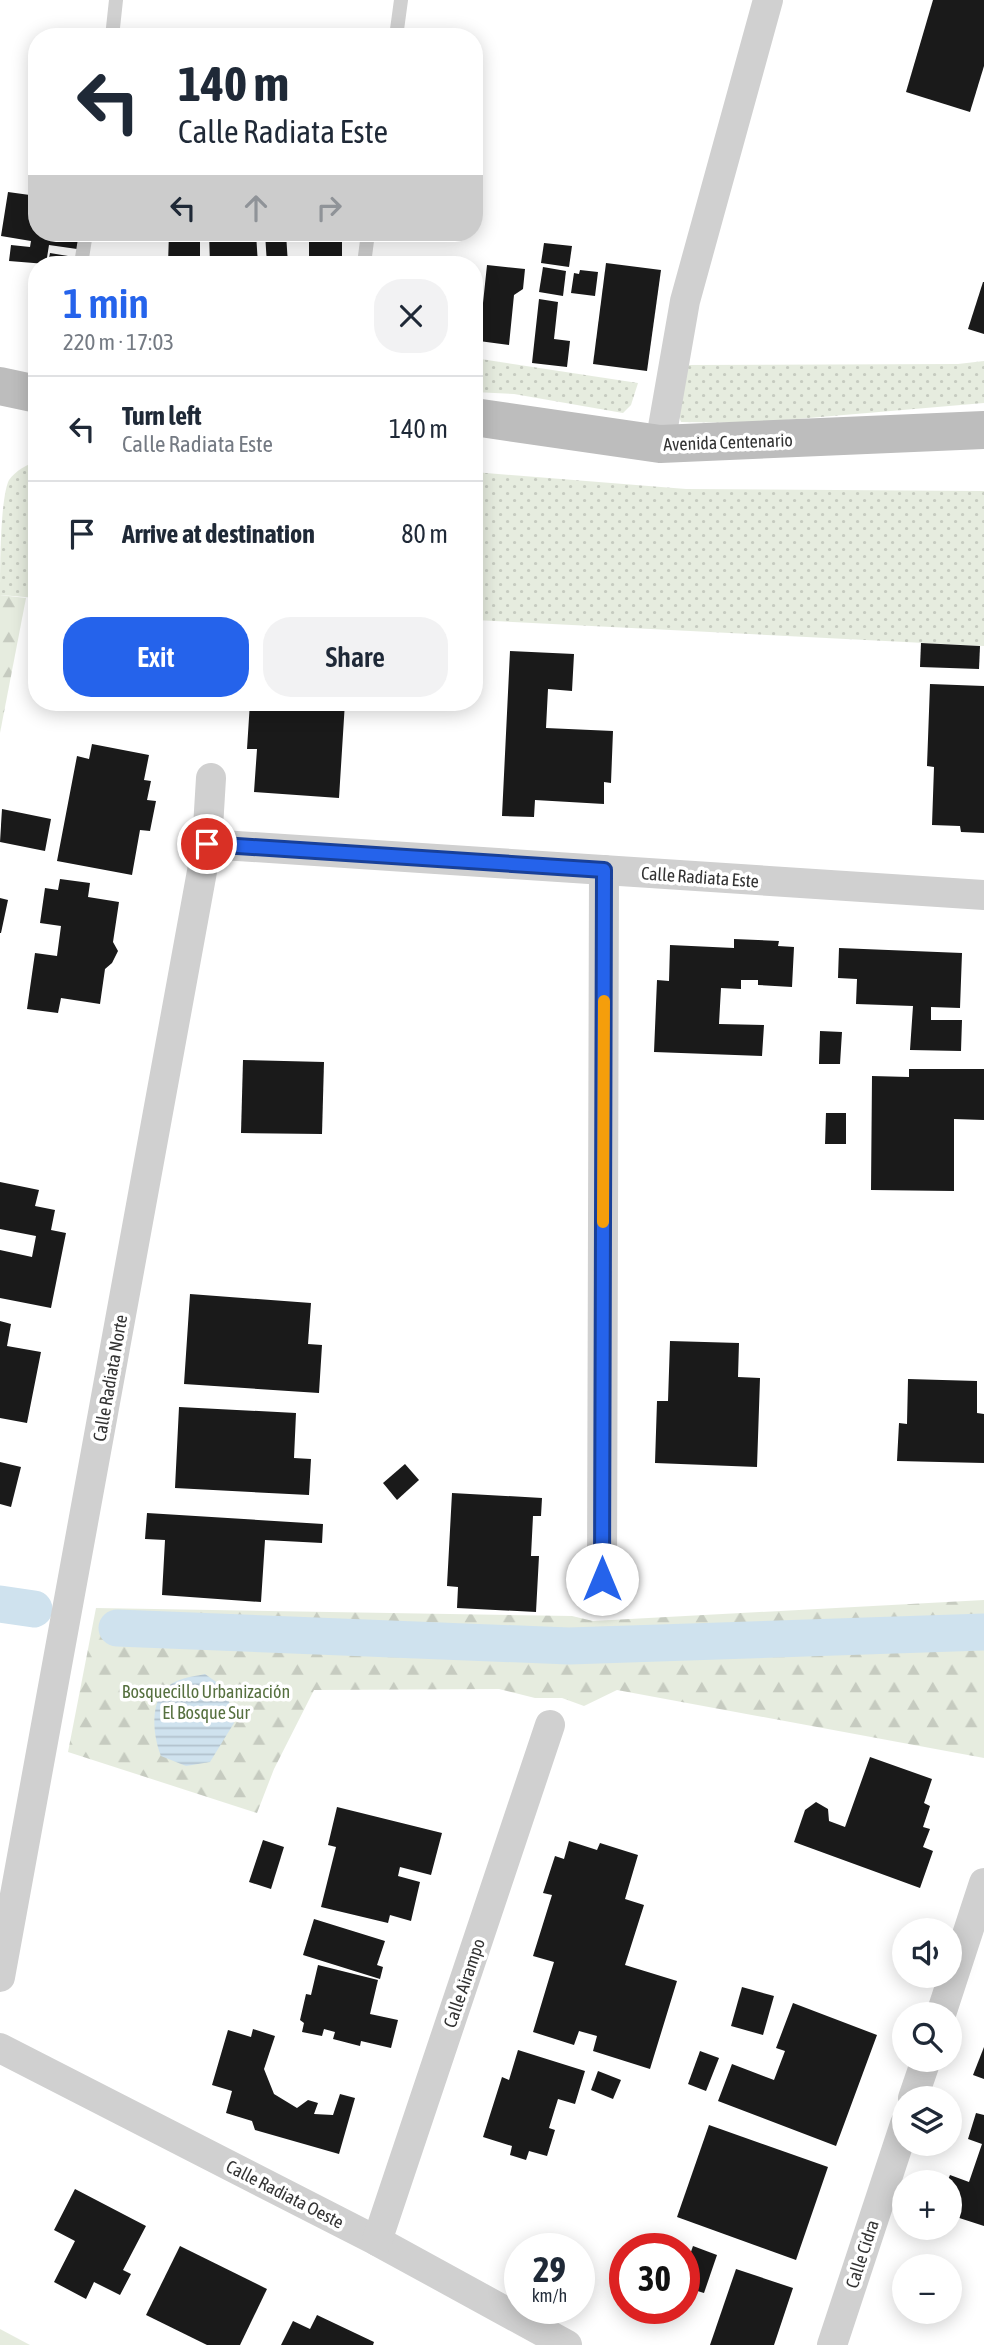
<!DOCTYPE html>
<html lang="en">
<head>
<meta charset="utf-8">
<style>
  :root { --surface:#fff; --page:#f2f2f3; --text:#1f2937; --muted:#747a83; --line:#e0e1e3; --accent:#2563eb }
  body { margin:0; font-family:"Asap Condensed",sans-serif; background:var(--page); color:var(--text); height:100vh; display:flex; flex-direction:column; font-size:26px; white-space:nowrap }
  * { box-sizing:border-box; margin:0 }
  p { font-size:23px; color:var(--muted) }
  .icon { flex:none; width:38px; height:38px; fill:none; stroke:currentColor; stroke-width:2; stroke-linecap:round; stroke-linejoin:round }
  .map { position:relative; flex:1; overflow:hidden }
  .sheet { position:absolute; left:28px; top:256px; width:455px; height:455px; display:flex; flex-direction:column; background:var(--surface); border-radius:28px; box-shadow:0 4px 18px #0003 }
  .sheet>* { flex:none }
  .banner { position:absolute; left:28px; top:28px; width:455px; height:214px; border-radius:28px; box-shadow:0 4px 18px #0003; background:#fff; color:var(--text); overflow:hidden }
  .fabs { position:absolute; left:892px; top:1918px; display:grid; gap:14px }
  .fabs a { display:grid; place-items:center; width:70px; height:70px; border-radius:50%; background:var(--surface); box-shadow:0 4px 18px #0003; font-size:35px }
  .speed { position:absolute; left:504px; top:2233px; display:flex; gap:14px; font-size:35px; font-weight:700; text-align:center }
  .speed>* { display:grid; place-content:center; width:91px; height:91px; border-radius:50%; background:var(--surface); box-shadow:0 4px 18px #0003; line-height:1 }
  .speed small { font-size:18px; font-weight:400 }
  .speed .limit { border:10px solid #d22; background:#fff; color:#111 }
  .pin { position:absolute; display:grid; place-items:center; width:60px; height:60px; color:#fff; margin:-30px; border:4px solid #fff; border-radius:50%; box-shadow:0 2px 7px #0007 }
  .me { position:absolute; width:77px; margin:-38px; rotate:0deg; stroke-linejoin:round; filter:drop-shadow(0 0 5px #0008) }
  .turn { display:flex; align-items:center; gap:24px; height:147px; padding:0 35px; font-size:32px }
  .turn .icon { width:91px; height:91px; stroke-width:2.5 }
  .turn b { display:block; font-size:49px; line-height:60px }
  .lanes { display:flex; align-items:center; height:66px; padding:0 35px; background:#0003; justify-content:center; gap:35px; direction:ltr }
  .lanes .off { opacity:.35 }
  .round { display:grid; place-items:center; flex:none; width:74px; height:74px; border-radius:28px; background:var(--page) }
  .overview { display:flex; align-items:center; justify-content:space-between; height:119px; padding:0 35px }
  h1 { font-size:42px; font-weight:600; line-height:52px; color:var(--accent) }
  .primary-button { display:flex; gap:14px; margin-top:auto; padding:14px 35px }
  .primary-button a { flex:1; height:80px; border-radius:28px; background:var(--accent); color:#fff; font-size:28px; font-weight:600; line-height:80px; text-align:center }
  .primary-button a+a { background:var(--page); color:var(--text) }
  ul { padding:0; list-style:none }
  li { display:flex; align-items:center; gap:21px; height:105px; padding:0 35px; border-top:2px solid var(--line) }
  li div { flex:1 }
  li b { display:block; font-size:26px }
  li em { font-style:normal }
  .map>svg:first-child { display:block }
</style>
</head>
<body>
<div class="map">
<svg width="984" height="2345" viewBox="0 0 984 2345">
  <defs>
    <pattern id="grass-dots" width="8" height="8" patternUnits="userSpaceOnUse" patternTransform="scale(1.75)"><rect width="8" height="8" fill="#e6ecdf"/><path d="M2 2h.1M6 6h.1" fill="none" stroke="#c6cbc0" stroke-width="1.8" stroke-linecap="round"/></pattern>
    <pattern id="forest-firs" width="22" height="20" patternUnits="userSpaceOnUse" patternTransform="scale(1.75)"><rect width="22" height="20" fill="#e6ecdf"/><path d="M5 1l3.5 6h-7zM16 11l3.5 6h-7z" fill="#c6cbc0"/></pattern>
    <pattern id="water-rules" width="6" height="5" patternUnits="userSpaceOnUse" patternTransform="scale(1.75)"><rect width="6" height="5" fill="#cfe2ee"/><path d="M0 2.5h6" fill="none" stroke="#b2c2cd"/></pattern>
  </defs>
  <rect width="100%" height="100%" fill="#fff"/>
  <g fill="url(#grass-dots)">
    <polygon points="474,358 638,383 631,405 623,413 514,394 474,392"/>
    <polygon points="984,361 984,403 749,423 681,422 676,409 684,365 958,364"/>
    <path d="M37,461V598L0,595C0,571 0,498 9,480C15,471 28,464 37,461Z"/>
    <polygon points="474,472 686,489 984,491 984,646 474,620"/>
  </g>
  <g fill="url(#forest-firs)">
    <polygon points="0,595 26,598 0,733"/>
    <polygon points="984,1600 984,1758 617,1690 584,1706 562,1698 535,1698 499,1689 314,1690 274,1769 257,1813 68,1752 96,1608 572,1616 593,1621"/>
    <polygon points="0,2329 30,2345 0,2345"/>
  </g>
  <path fill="url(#water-rules)" d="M205,1674L226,1689L234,1723L210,1762L186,1766L161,1756C152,1733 148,1692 177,1681C186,1677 196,1676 205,1674Z"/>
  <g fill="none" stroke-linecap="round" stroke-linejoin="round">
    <g stroke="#cfe2ee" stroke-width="37">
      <polyline points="0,1604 34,1609"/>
      <polyline points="117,1628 569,1646 984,1632"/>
    </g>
  </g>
  <g fill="#1a1a1a">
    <polygon points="933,0 984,0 984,66 970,112 906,92"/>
    <polygon points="8,192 37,196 37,233 80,233 77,249 49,245 46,264 9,261 11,245 30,247 31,241 1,236"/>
    <polygon points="169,233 200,233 200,264 168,264"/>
    <polygon points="209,233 256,233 258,264 210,264"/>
    <polygon points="265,233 286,233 288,264 267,264"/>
    <rect x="309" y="233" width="33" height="31"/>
    <polygon points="544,243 572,246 569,267 541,263"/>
    <polygon points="50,253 74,257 73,264 48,264"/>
    <polygon points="606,263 661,270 647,371 593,364"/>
    <polygon points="487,265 525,269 523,289 514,295 509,345 479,341"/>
    <polygon points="543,267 566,271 563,296 539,292"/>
    <polygon points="580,270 598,272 595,296 571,293 574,273 579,274"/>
    <polygon points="983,282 984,282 984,334 968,329"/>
    <polygon points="539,299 558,302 554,339 570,341 567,367 532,363"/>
    <polygon points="921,643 980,646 979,669 920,667"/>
    <polygon points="510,651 574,654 572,691 548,689 546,728 613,731 611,783 604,782 604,804 535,800 534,817 502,816"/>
    <polygon points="930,684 984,686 984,833 961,832 960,826 932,825 934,767 927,766"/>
    <polygon points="250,702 345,702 339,798 254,792 257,749 247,749"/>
    <polygon points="92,744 149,755 144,780 151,781 147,800 156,801 150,831 140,830 132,875 57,861 77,756 89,759"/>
    <polygon points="2,809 51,819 45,851 0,842"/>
    <polygon points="60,879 90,883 88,897 119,902 113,942 118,951 112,963 105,969 100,1004 61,998 58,1013 27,1009 35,953 57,956 61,926 40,923 45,888 58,890"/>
    <polygon points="0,898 8,900 1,933 0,933"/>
    <polygon points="734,939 779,941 778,946 794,947 792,987 758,985 758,980 741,980 741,989 721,988 719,1024 764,1025 762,1056 654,1052 657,980 669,981 670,945 734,948"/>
    <polygon points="839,948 962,953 960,1008 931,1007 931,1020 962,1020 961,1051 910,1050 913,1006 856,1004 857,979 838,978"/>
    <polygon points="820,1031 842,1032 840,1064 819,1064"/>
    <polygon points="243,1060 324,1062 322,1134 241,1133"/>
    <polygon points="909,1069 984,1069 984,1120 954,1119 954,1191 871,1190 872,1076 909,1077"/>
    <polygon points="826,1113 846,1113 846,1144 825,1144"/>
    <polygon points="0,1182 39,1190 35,1206 55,1210 51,1230 66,1233 51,1308 0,1298 0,1250 32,1257 36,1236 0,1229"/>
    <polygon points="190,1294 311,1303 308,1344 322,1345 319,1393 184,1384"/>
    <polygon points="0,1321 11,1324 7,1346 41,1352 27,1423 0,1418"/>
    <polygon points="670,1341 739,1343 738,1377 760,1378 757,1467 655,1463 657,1401 668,1401"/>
    <polygon points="908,1379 977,1381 977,1413 984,1414 984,1463 897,1461 899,1423 907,1424"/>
    <polygon points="179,1407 296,1413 294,1458 311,1459 309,1495 175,1488"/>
    <polygon points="0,1462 21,1467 11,1507 0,1504"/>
    <polygon points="405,1464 419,1480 397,1500 383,1483"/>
    <polygon points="452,1493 542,1498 541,1516 533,1516 531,1556 539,1556 536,1612 457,1608 458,1587 447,1586"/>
    <polygon points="147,1513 323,1524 322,1543 265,1540 261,1602 162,1595 165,1540 145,1539"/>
    <polygon points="870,1757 932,1779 924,1803 930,1806 923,1827 930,1829 923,1847 933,1851 920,1888 794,1842 805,1810 816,1802 828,1809 829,1821 845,1827"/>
    <polygon points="337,1807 442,1833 431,1875 400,1867 398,1876 420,1882 411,1921 390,1915 388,1923 321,1907 336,1847 328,1845"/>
    <polygon points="263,1840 284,1847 271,1889 249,1882"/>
    <polygon points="569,1841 597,1850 600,1843 638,1855 625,1899 644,1905 625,1965 677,1981 650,2069 593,2051 597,2036 579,2031 574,2045 533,2032 554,1962 533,1956 552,1895 543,1893 555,1856 564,1859"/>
    <polygon points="314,1919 385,1941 377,1965 383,1967 380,1979 303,1955"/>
    <polygon points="318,1965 378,1980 370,2014 398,2020 391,2048 361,2041 360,2046 333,2039 335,2032 324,2029 322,2036 302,2032 304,2023 300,2020 306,1994 311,1995"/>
    <polygon points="742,1987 774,1996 763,2035 731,2026"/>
    <polygon points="793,2003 877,2035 836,2146 718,2101 732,2064 774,2080 785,2051 776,2048"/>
    <polygon points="253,2029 275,2036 264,2069 274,2094 297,2108 308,2100 318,2103 314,2114 333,2115 340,2094 355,2098 339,2154 255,2130 252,2121 226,2113 232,2091 212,2085 228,2030 251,2037"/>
    <polygon points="984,2047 984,2079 973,2075"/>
    <polygon points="518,2050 585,2071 575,2104 558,2099 549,2128 555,2130 547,2156 529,2151 526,2160 510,2155 512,2146 483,2137 502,2077 509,2080"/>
    <polygon points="700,2051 719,2058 706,2091 688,2084"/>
    <polygon points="598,2071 621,2080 613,2099 591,2090"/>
    <polygon points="976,2113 984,2115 984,2226 950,2215 950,2182 947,2182 950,2175 969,2182 982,2144 968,2139"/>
    <polygon points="709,2125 828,2167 796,2260 677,2217"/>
    <polygon points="75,2189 146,2226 123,2270 131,2274 120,2295 94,2282 86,2299 54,2282 75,2241 54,2230"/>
    <polygon points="180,2246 267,2289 240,2345 207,2345 146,2315"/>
    <polygon points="693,2246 717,2255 704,2293 684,2287 684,2272"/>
    <polygon points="736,2269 793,2288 774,2345 710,2345"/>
    <polygon points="317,2315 374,2342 373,2345 281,2345 293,2321 310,2329"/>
  </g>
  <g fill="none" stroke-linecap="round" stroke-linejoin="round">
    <g stroke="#d0d0d0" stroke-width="14">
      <polyline points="112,37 116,0"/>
      <polyline points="396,37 401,0"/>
      <polyline points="81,264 86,233"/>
      <polyline points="364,264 368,233"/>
    </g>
    <g stroke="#d0d0d0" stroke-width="30">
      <polyline points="660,444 685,301 768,0"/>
      <polyline points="207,844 984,895"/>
      <polyline points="602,1579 604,870"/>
      <polyline points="0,1977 207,844 211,778"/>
      <polyline points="941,2014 984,1883"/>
      <polyline points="0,2048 377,2241 567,2345"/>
      <polyline points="913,2098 926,2060"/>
      <polyline points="377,2241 550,1725"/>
      <polyline points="832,2345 905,2124"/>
    </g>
    <g stroke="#bdbdbd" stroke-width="38">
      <polyline points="0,386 37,394"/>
      <polyline points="474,417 660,444 984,430"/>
    </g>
  </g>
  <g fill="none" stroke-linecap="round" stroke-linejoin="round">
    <g stroke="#184099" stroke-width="18">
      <polyline id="route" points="207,844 604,870 602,1579"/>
    </g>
    <use href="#route" stroke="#2563eb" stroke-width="12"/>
    <polyline stroke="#f59e0b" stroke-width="12" points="603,1222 604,1001"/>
  </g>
  <g text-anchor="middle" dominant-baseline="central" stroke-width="7" stroke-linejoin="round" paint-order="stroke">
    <g font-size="18" fill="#333" stroke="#fff">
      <text transform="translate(728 442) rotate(-2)">Avenida Centenario</text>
      <text transform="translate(700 877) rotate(4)">Calle Radiata Este</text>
      <text transform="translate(110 1378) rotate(-80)">Calle Radiata Norte</text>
      <text transform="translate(464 1983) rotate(-71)">Calle Airampo</text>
      <text transform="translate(285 2194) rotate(27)">Calle Radiata Oeste</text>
      <text transform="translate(862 2254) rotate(-72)">Calle Cidra</text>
    </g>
    <g font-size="18" fill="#56703f" stroke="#fff">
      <text x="206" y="1691">Bosquecillo Urbanización<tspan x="206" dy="21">El Bosque Sur</tspan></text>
    </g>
  </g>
</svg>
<div class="fabs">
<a><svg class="icon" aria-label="sound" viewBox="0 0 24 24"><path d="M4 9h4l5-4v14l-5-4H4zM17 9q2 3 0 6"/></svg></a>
<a><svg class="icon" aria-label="search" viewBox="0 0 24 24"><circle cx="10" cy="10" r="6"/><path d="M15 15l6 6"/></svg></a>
<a><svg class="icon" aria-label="layers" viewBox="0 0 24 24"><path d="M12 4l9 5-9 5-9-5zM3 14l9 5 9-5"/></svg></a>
<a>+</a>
<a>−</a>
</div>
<div class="speed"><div>29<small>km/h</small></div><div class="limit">30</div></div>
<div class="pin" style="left:207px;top:844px;background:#d93025"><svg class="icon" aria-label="arrive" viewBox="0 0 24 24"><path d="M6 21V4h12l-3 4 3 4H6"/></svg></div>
<svg class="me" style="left:602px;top:1579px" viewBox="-20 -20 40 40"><circle r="19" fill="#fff"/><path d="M0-13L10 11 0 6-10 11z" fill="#2563eb"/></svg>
<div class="banner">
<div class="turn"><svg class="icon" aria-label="left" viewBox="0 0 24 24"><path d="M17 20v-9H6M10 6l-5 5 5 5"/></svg><div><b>140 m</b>Calle Radiata Este</div></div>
<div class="lanes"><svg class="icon" aria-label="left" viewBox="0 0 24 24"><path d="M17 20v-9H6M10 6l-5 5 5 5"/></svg><svg class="icon off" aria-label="ahead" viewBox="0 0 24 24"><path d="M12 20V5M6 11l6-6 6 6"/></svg><svg class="icon off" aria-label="right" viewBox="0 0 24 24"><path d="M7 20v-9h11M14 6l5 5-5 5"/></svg></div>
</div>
<section class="sheet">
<div class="overview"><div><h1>1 min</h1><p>220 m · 17:03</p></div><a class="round"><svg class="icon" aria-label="close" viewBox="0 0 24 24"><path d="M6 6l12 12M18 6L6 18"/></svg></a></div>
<ul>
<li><svg class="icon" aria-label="left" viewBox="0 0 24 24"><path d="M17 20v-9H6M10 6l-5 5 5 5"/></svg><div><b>Turn left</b><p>Calle Radiata Este</p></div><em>140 m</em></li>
<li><svg class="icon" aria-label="arrive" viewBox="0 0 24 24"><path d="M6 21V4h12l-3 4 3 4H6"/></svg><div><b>Arrive at destination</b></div><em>80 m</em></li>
</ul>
<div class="primary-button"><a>Exit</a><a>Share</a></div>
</section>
</div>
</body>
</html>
